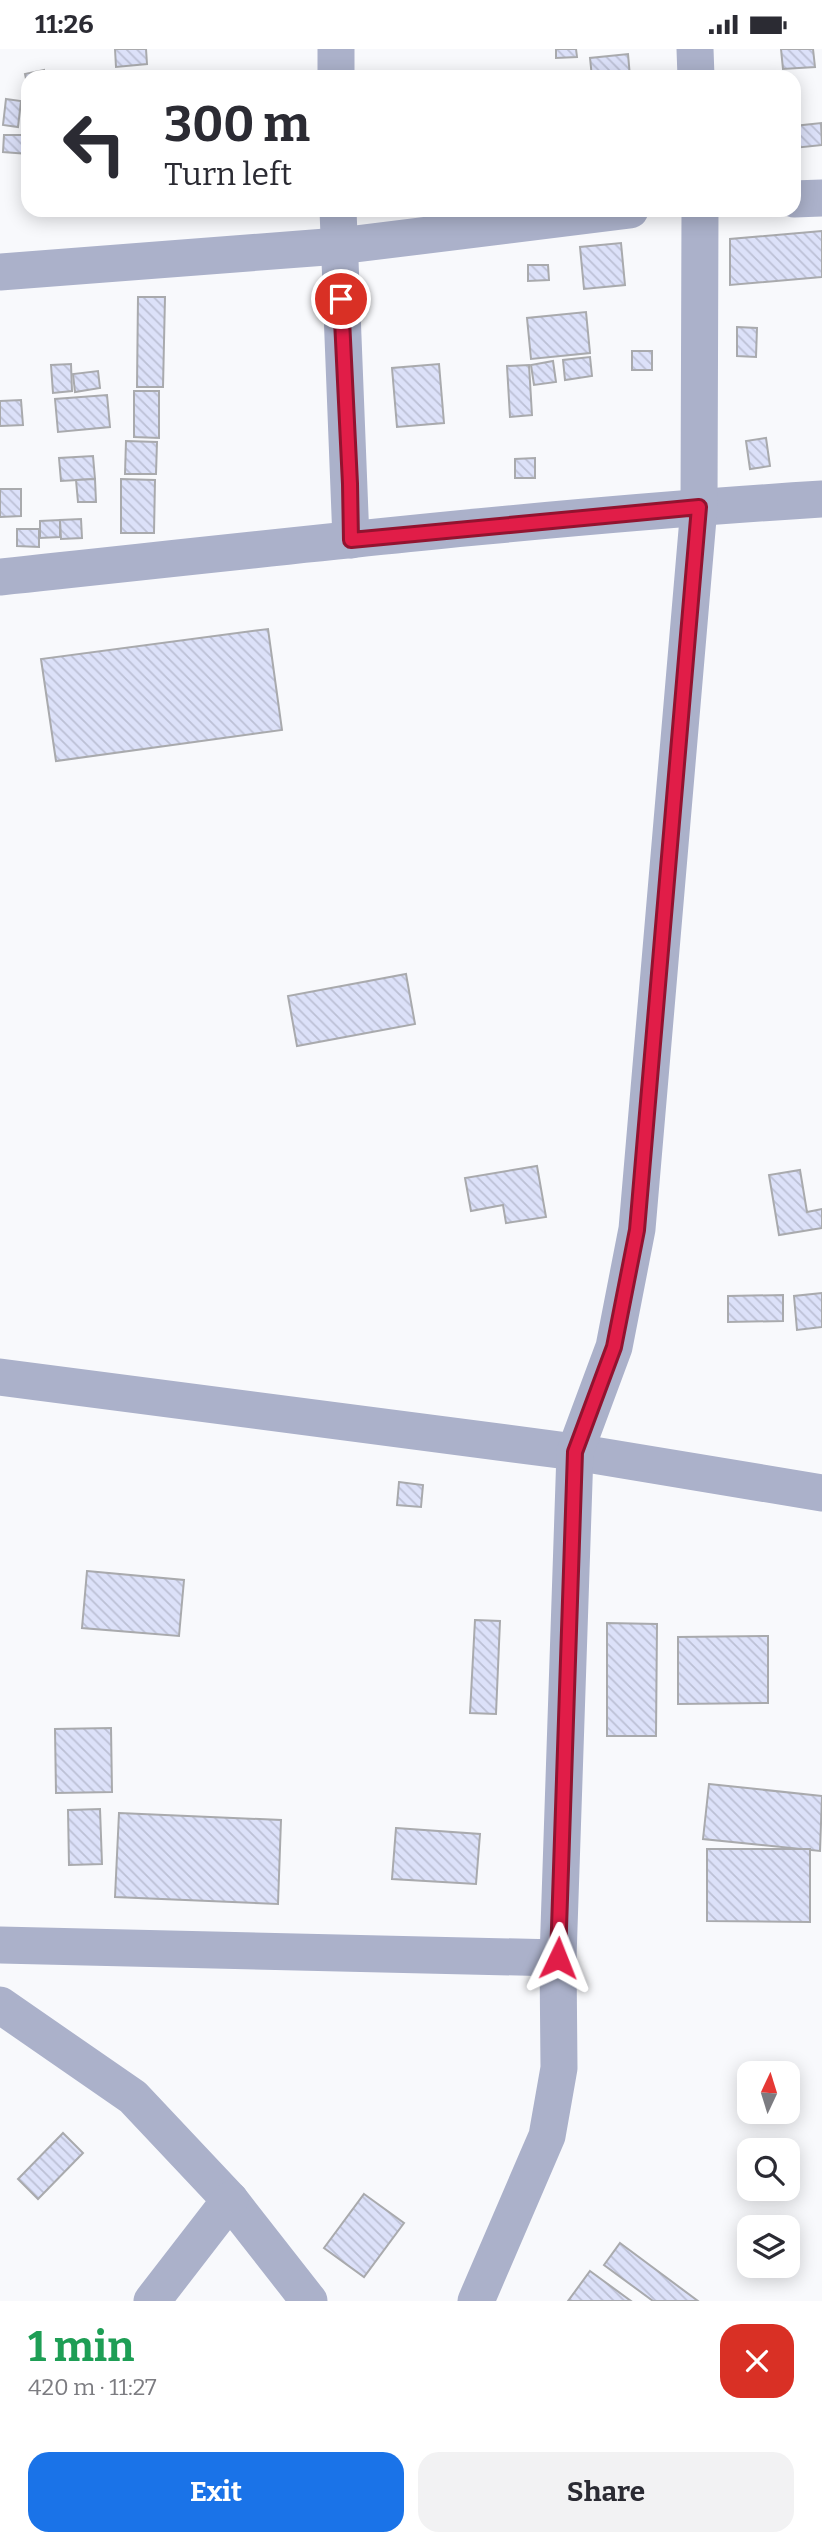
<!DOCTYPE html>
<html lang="en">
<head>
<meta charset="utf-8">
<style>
  :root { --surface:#fff; --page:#f2f2f3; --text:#2b2b33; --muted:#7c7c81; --accent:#1a73e8 }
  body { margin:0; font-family:Bitter,serif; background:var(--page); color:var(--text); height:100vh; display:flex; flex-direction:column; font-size:26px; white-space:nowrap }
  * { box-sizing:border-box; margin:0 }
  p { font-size:23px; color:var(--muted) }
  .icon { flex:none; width:38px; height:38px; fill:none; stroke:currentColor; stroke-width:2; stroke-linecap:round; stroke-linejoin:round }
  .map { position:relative; height:2252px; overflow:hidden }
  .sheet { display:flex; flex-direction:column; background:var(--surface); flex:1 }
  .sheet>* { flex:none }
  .guide { position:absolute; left:21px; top:21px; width:780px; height:147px; border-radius:21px; box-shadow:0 4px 18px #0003; background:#fff; color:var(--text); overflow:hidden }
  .needle { width:46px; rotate:4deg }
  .controls { position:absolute; left:737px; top:2012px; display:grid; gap:14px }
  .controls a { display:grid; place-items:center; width:63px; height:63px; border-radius:14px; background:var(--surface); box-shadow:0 4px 18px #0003; font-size:35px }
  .pin { position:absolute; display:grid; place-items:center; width:60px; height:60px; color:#fff; margin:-30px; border:4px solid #fff; border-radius:50%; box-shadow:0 2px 7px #0007 }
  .me { position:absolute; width:77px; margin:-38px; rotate:2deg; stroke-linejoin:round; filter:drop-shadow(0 0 5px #0008) }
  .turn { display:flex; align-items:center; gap:24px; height:147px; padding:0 28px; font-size:32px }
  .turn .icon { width:91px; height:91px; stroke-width:2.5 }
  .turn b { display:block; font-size:49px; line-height:60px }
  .round { display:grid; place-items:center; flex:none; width:74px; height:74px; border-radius:21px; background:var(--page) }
  .headline { display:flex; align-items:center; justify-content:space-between; height:119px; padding:0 28px }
  h1 { font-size:42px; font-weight:700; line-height:52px; color:#1e9e55 }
  .button { display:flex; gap:14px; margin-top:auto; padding:14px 28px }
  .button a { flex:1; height:80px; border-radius:21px; background:var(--accent); color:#fff; font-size:28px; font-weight:700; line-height:80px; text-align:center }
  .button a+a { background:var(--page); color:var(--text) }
  .status { display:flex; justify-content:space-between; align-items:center; height:49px; padding:0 35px; background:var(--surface); direction:ltr }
  .status svg { height:19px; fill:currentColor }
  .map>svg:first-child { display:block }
</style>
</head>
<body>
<div class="status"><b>11:26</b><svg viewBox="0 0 49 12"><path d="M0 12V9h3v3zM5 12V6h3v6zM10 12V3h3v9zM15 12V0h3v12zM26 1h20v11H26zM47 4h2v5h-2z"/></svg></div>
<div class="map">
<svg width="822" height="2252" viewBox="0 0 822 2252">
  <defs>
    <pattern id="building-back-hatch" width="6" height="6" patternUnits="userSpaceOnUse" patternTransform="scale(1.75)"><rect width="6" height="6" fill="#dce1f9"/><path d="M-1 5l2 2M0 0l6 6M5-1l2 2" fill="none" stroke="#bcc0d5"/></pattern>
  </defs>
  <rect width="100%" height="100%" fill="#f8f9fc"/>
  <g fill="url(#building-back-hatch)" stroke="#a9aaad" stroke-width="2">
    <polygon points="115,0 146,0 147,15 116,18"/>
    <polygon points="556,0 576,0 577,8 556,9"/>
    <polygon points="781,0 813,0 815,18 783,20"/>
    <polygon points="628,5 630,28 592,28 590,9"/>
    <polygon points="44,21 44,28 28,28 28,40 25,25"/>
    <polygon points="135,23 135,28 109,28 109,25"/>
    <polygon points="6,50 21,52 18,78 3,76"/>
    <polygon points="821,74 822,96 794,99 794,77"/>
    <polygon points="4,86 28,86 28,105 3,103"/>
    <polygon points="822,182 822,228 730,236 730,190"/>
    <polygon points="621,194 625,236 584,240 580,198"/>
    <polygon points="528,216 548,216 549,231 528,232"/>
    <polygon points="138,248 165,248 163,338 137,338"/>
    <polygon points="586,263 590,304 531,310 527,269"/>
    <polygon points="737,278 757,279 756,308 737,307"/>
    <rect x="632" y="302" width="20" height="19"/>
    <polygon points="590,308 592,327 565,331 563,311"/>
    <polygon points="553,312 556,333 534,336 531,316"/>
    <polygon points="71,315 72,342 53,344 51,316"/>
    <polygon points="439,315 444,374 397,378 392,319"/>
    <polygon points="529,316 532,366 510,368 507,317"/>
    <polygon points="98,322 100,339 75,343 73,325"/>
    <polygon points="134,342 159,342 159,389 134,388"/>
    <polygon points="107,346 110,378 58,383 55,350"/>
    <polygon points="21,351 23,376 0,377 0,352"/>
    <polygon points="766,389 770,417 750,420 746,392"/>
    <polygon points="126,392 157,393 156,425 125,425"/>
    <polygon points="93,407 95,430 61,432 59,409"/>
    <polygon points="535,409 535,429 515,429 515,410"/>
    <polygon points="95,430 96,453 78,453 76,431"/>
    <polygon points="121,430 155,431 154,484 121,484"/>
    <polygon points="0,440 21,440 21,467 0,468"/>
    <polygon points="81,470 82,489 61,490 60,471"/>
    <polygon points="60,471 60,488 40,489 40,472"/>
    <polygon points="17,480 39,480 39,498 17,497"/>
    <polygon points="268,580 282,681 56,712 41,610"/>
    <polygon points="406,925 415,975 297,997 288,947"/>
    <polygon points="537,1117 546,1168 506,1174 503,1156 471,1162 465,1129"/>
    <polygon points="800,1121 807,1163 822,1160 822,1179 779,1186 769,1126"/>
    <polygon points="822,1244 822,1278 797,1281 794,1247"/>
    <polygon points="783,1246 783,1272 728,1273 728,1247"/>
    <polygon points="399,1433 423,1436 421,1458 397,1456"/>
    <polygon points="87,1522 184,1531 179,1587 82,1579"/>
    <polygon points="475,1571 500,1572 496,1665 470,1664"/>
    <polygon points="607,1574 657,1575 656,1687 607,1687"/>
    <polygon points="768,1587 768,1654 678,1655 678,1588"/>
    <polygon points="111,1679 112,1743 56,1744 55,1680"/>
    <polygon points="709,1735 822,1747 820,1802 703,1790"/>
    <polygon points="100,1760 102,1815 69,1816 68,1761"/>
    <polygon points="119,1764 281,1771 278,1855 115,1848"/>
    <polygon points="396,1779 480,1785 476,1835 392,1830"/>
    <polygon points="707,1800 810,1800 810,1873 707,1872"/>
    <polygon points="63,2084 83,2104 38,2150 18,2130"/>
    <polygon points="364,2145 404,2174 364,2228 324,2199"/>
    <polygon points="620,2194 698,2252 653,2252 604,2216"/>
    <polygon points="590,2222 631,2252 568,2252"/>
  </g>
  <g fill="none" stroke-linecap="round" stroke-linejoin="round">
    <g stroke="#abb1ca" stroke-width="37">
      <polyline points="336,0 336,28"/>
      <polyline points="695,0 696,28"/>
      <polyline points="794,150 822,149"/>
      <polyline points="338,161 351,491"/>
      <polyline points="0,223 339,197 630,161"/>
      <path d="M0,528C274,499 547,467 822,450"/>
      <polyline points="0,1328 575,1403 822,1444"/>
      <polyline points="0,1896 558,1909"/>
      <polyline points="0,1956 133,2048 230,2151 309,2252"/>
      <polyline points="152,2252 230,2151"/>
      <polyline points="476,2252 547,2087 559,2019 558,1909 575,1403 614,1298 637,1180 699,458 700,161"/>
    </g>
  </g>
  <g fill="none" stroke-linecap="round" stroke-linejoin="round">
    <g stroke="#92132f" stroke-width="18">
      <polyline id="route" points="341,250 350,435 351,491 699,458 637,1181 614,1298 575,1403 558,1909"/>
    </g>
    <use href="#route" stroke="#e11d48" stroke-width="12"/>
  </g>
</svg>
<div class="controls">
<a><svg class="needle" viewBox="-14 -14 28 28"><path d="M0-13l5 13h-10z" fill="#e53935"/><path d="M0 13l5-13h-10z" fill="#7c7c81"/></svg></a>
<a><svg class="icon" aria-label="search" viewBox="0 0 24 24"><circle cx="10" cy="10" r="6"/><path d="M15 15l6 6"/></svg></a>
<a><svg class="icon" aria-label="layers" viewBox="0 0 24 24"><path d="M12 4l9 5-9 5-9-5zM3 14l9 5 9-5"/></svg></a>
</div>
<div class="pin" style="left:341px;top:250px;background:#d93025"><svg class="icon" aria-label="arrive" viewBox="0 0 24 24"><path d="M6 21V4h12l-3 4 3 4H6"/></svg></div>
<svg class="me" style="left:558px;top:1909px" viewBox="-20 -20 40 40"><path d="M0-17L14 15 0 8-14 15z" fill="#e11d48" stroke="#fff" stroke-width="4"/></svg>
<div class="guide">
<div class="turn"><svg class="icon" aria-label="left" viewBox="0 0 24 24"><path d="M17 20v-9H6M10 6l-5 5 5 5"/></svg><div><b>300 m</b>Turn left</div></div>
</div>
</div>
<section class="sheet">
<div class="headline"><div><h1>1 min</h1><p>420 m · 11:27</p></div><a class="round" style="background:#d93025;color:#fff"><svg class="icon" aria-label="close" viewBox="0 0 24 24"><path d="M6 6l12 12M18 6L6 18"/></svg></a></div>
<div class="button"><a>Exit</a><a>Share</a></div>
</section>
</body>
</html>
